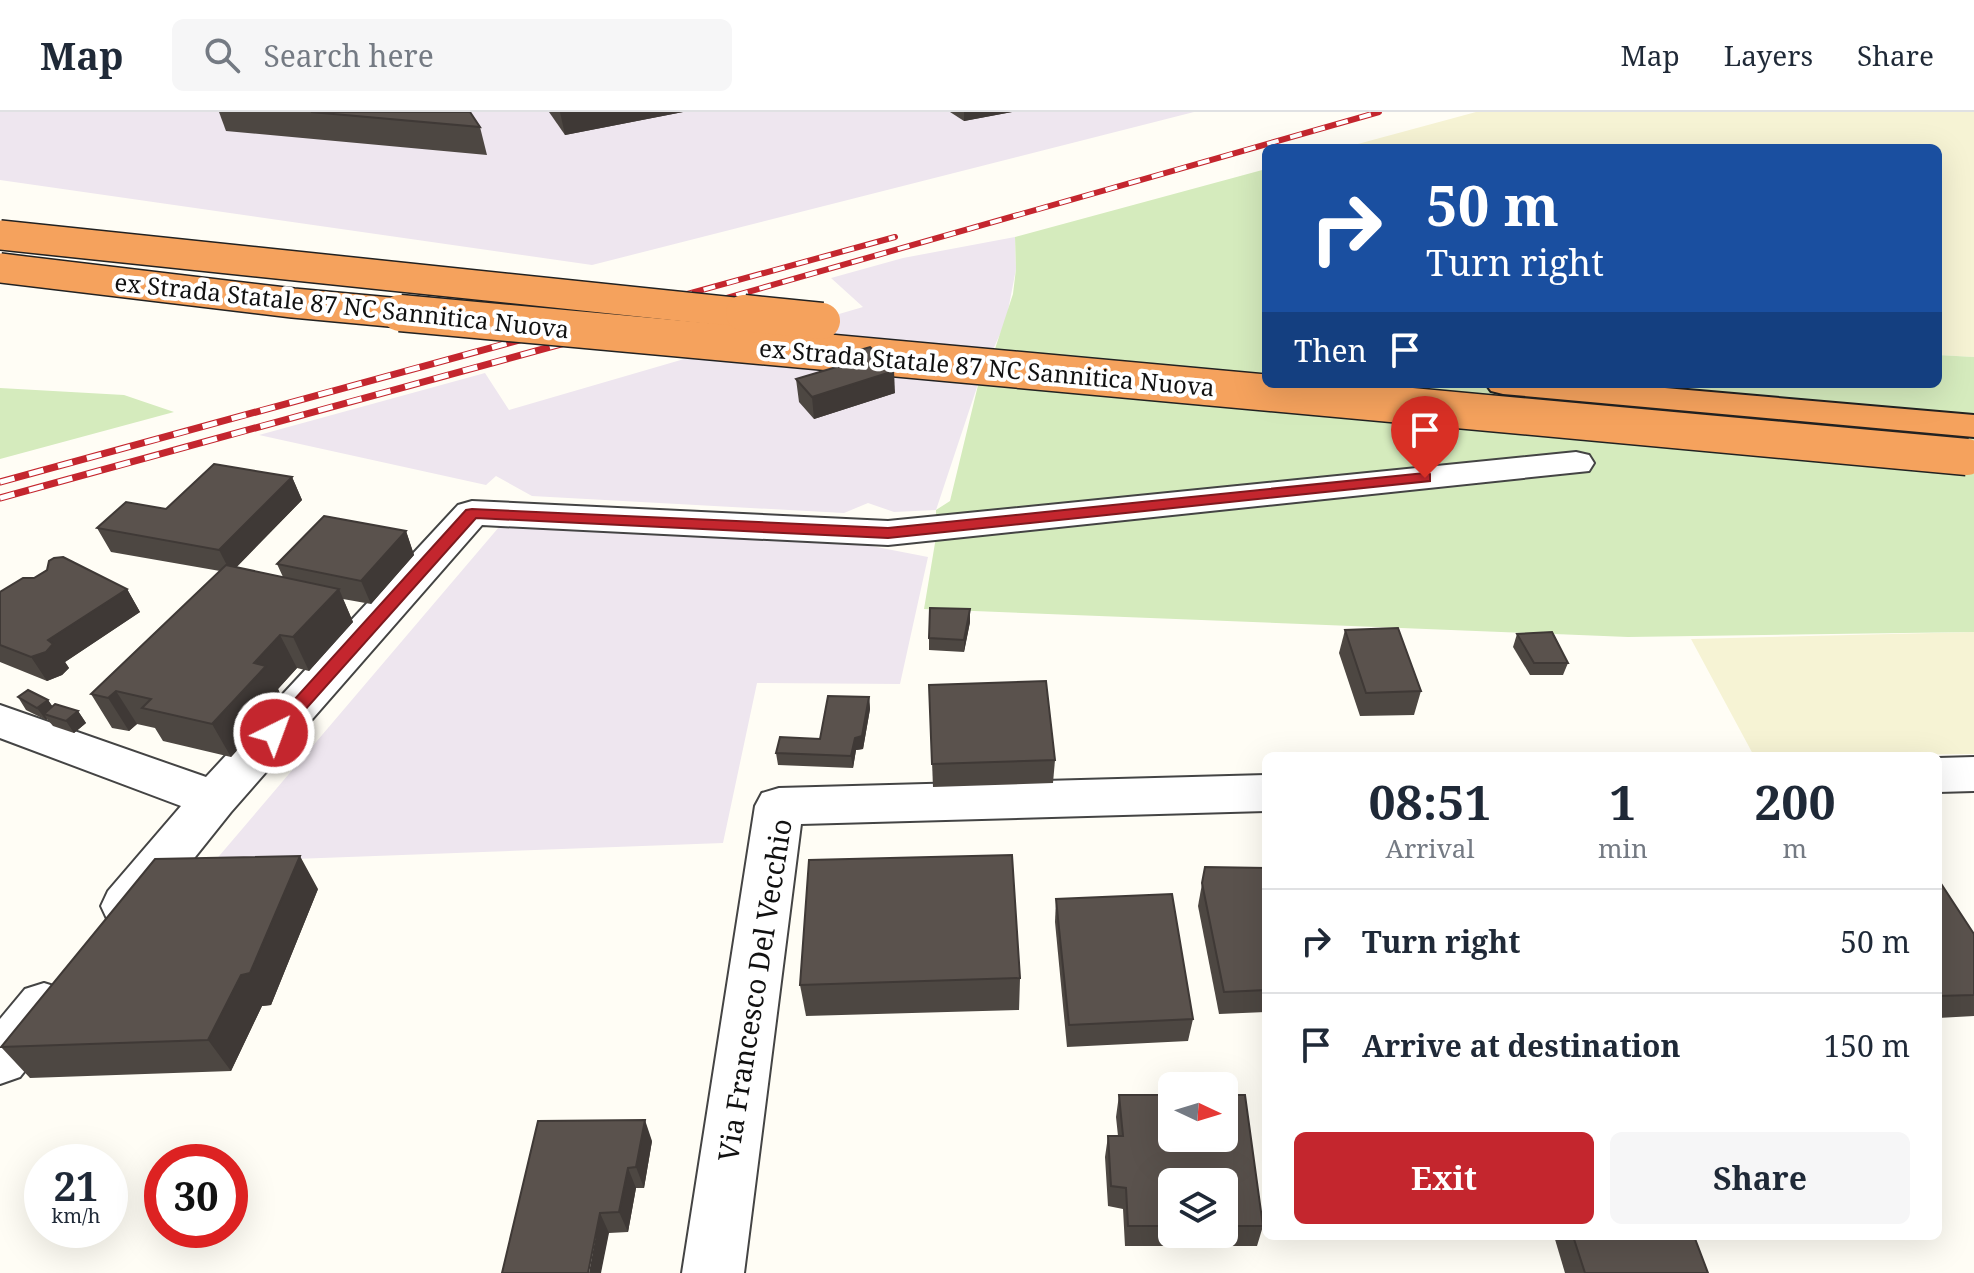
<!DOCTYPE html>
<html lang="en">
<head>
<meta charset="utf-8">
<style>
  :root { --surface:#fff; --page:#f6f6f7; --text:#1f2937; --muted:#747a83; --line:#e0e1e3; --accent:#c4262e }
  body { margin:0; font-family:"Noto Serif",serif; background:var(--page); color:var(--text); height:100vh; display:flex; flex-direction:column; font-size:30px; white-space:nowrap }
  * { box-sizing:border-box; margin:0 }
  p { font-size:26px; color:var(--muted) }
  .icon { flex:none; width:44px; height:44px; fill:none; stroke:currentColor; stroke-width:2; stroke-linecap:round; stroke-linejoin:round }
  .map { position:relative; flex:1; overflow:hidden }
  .panel { position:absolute; left:1262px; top:640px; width:680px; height:488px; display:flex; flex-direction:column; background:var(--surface); border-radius:12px; box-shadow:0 8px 32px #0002 }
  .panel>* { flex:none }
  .hud { position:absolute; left:1262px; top:32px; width:680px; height:244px; border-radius:12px; box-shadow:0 8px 32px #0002; background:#1a4fa0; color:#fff; overflow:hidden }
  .needle { width:52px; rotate:94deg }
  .controls { position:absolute; left:1158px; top:960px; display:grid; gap:16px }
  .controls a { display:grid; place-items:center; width:80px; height:80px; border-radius:12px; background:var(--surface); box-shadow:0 8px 32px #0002; font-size:40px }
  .speed { position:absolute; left:24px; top:1032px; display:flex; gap:16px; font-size:40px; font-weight:700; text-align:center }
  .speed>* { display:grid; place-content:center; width:104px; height:104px; border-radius:50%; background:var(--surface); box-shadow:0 8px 32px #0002; line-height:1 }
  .speed small { font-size:20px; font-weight:400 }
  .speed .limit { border:12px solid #d22; background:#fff; color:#111 }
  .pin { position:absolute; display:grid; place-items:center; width:68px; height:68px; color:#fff; margin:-82px -34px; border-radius:50% 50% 50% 0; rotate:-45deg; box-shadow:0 0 8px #0007 }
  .pin .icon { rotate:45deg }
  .me { position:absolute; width:88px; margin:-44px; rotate:42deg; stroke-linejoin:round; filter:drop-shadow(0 0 6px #0008) }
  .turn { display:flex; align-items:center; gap:28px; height:168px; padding:0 32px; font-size:36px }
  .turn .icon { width:104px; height:104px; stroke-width:2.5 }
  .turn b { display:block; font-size:56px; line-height:68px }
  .then { display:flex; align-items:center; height:76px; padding:0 32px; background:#0003; gap:16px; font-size:30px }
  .eta { display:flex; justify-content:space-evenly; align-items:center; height:136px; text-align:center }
  .eta b { font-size:48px; font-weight:700; line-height:56px }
  .action { display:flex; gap:16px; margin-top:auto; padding:16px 32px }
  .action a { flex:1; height:92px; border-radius:12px; background:var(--accent); color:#fff; font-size:32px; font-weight:700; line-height:92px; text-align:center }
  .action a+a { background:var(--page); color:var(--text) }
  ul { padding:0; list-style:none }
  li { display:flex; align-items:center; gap:24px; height:104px; padding:0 32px; border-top:2px solid var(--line) }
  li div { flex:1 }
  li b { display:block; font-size:30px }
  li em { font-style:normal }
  header { display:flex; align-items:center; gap:48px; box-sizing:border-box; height:112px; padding:0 40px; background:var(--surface); border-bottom:2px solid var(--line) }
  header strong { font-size:38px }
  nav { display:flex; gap:44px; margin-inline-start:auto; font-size:28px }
  .search { width:560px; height:72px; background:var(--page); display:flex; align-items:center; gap:20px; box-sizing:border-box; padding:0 28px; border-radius:12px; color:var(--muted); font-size:30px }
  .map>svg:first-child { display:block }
</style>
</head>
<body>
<header>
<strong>Map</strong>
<div class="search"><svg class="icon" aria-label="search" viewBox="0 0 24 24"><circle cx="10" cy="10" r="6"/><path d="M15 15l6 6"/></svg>Search here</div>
<nav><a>Map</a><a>Layers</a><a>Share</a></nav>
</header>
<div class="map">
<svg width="1974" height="1161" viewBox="0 0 1974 1161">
  <rect width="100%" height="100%" fill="#fffdf5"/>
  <g fill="#eee6ef">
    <polygon points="0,0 1194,0 592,153 0,68"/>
    <polygon points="1015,125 1016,157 1006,209 980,266 936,398 894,400 868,391 844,401 532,384 496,364 486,373 259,323 485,261 509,298 863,195 831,166 903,146"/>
    <polygon points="499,415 856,431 928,445 900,572 757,571 723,731 214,750"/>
  </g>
  <g fill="#f6f3d4">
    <polygon points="1476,0 1974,0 1974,245 1938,243 1938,36 1343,36"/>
    <polygon points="1974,520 1974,642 1754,644 1691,527"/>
  </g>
  <g fill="#d5ebbd">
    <polygon points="1266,57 1266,272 1938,272 1938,243 1974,245 1974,520 1628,525 924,497 936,425 936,398 950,389 980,265 995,237 1013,182 1016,157 1015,125"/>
    <polygon points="0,276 124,283 174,300 0,347"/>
  </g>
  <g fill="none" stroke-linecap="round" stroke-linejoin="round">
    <g stroke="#444" stroke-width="4">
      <g id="street">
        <polygon points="1576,340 1589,343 1594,351 1589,359 888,433 482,413 231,700 144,809 126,815 108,809 101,794 108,779 181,694 0,626 0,593 206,665 458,393 472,389 888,409"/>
        <polygon points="1974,645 1974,679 1938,680 1938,646"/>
        <polygon points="1266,663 1266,699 801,712 744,1161 682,1161 755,694 762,681 779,676"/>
        <polygon points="44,871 63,877 71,894 63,911 20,965 0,972 0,907 25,877"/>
      </g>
    </g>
    <g stroke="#222" stroke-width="4">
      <polygon id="highway" points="1486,272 1619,272 1974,303 1974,325 1503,282 1491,279"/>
    </g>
    <use href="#street" fill="#fff" fill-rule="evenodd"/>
    <use href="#highway" fill="#f5a25d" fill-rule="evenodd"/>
    <g stroke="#c4262e" stroke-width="6">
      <g id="rail-far1">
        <polyline points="611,203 895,125"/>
        <polyline points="667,203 1379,0"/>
      </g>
    </g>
    <g stroke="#c4262e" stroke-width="7">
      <g id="rail">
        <polyline points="0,370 618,201"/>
        <polyline points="0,386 674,201"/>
      </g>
    </g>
    <use href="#rail-far1" stroke="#fff" stroke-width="4" stroke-dasharray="12" stroke-linecap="butt"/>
    <use href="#rail" stroke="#fff" stroke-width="5" stroke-dasharray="15" stroke-linecap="butt"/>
    <g stroke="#222" stroke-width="32" stroke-linecap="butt">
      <g id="highway-bridge-far1">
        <polyline points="0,123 763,203"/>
        <polyline points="0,156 293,191 422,203"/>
      </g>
    </g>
    <g stroke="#222" stroke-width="39" stroke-linecap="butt">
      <g id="highway-bridge">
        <polyline points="400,201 1967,345"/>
        <polyline points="744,201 822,209"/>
      </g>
    </g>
    <use href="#highway-bridge-far1" stroke="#f5a25d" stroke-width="29"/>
    <use href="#highway-bridge" stroke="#f5a25d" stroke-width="36"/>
  </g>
  <g fill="#4d4742" fill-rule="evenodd">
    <polygon points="219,0 470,0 480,15 487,43 226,19"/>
    <polygon points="549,0 683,0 565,23"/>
    <polygon points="950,0 1012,0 964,9"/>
    <polygon points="842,243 895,281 814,307 799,290 796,267 843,253"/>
    <polygon points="292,365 302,388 236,455 283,465 277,452 406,419 414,443 371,492 343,487 353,510 309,559 297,556 278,577 283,588 231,645 163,629 155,616 137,612 129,619 112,616 91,582 220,459 111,440 97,416 166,397"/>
    <polygon points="127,477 140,500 65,550 69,556 62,563 47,569 0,550 0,480"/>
    <polygon points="970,510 964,540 929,538 929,526"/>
    <polygon points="1345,518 1421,579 1414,603 1360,604 1339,541"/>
    <polygon points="1517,522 1568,551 1563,563 1530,563 1513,535"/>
    <polygon points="929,573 1055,648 1053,671 933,675"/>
    <polygon points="18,585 48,588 53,595 78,599 86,611 74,621 53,614 47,607 46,608 26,598"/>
    <polygon points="869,585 870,597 863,637 856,638 853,656 778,653 776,641 820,627"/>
    <polygon points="1205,755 1266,756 1266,900 1219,902 1198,794"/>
    <polygon points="1938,767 1974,822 1974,904 1938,906"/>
    <polygon points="318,777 271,893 262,894 231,959 30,966 1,935"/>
    <polygon points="1056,787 1193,907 1188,929 1067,935 1055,810"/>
    <polygon points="1020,866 1019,898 806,904 800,873"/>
    <path d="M1119,983H1172V1026H1224V983H1245L1263,1114L1257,1134H1125L1123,1097L1108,1094L1105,1045L1108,1024H1118L1116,1005ZM1172,1070H1224V1122H1172Z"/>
    <polygon points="652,1029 644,1076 636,1076 628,1120 609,1121 502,1161"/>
    <polygon points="1554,1124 1694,1124 1708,1161 1565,1161"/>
  </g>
  <g fill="#3f3936">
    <polygon points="560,0 683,0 565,23"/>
    <polygon points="964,0 1012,0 964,9"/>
    <polygon points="894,259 895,281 814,307 812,285"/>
    <polygon points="292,365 302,388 231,461 219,438"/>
    <polygon points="406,419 414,443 371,492 361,469"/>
    <polygon points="127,477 140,500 65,550 69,556 62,563 47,569 31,545 48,528"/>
    <polygon points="339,477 353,510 309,559 293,525"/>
    <polygon points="970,497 970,510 964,540 964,528"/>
    <polygon points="280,523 297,556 278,577 283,588 231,645 212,612 254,551"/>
    <polygon points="116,579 137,612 129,619 108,586"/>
    <polygon points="869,585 870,597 863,637 856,638 853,656 851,644 855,626"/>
    <polygon points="48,588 56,600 44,602 47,607 46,608 37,596"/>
    <polygon points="78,599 86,611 74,621 66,609"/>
    <polygon points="300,744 318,777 271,893 262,894 231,959 208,928"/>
    <polygon points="645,1008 652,1029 644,1076 636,1055"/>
    <polygon points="628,1056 636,1076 628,1120 619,1100"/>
    <polygon points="600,1101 609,1121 601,1161 589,1161"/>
  </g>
  <g fill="#5a524d" stroke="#3f3936" stroke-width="2">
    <polygon points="311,0 470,0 480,15"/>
    <polygon points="870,235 894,259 812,285 796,267 850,251 842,243"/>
    <polygon points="214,352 292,365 219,438 97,416 126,390 166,397"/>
    <polygon points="324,404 406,419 361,469 277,452"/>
    <polygon points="63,445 127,477 48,528 53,532 46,540 31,545 0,533 0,480 23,466 34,466 47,458 49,449 54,446"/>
    <polygon points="226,453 339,477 293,525 280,523 254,551 266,554 212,612 142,596 151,587 116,579 108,586 91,582"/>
    <polygon points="930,496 970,497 964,528 929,526"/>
    <polygon points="1398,516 1421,579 1366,581 1345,518"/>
    <polygon points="1552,520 1568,551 1534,551 1517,522"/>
    <polygon points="1046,569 1055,648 932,652 929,573"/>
    <polygon points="28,578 48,588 37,596 18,585"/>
    <polygon points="828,584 869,585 862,624 855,626 851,644 776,641 780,625 820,627"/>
    <polygon points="55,592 78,599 66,609 44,602"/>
    <polygon points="1012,743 1020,866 800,873 809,748"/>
    <polygon points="300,744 250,861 241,863 208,928 1,935 155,747"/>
    <polygon points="1205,755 1266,756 1266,878 1224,880 1202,771"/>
    <polygon points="1938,767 1974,822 1974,883 1938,884"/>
    <polygon points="1172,782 1193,907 1069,913 1056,787"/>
    <polygon points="1119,983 1172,983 1172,1026 1224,1026 1224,983 1245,983 1263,1114 1224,1114 1224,1070 1172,1070 1172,1114 1128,1114 1126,1076 1111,1074 1108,1024 1123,1024"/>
    <polygon points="645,1008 636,1055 628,1056 619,1100 600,1101 588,1161 502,1161 538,1009"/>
    <polygon points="1573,1124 1694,1124 1708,1161 1585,1161"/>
  </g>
  <polygon fill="#c4262e" stroke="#7f191e" stroke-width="2" points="1425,361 1430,362 1430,369 888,426 476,406 280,626 274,628 264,621 466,398 472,397 888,416"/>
  <g text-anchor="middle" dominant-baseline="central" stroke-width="8" stroke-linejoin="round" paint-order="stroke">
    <g font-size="24" fill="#111" stroke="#fff">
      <text transform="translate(342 193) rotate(6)">ex Strada Statale 87 NC Sannitica Nuova</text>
      <text transform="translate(987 255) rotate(5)">ex Strada Statale 87 NC Sannitica Nuova</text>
    </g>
    <g font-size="28" fill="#111" stroke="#fff">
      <text transform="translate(754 878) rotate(-81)">Via Francesco Del Vecchio</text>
    </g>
  </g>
</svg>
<div class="controls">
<a><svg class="needle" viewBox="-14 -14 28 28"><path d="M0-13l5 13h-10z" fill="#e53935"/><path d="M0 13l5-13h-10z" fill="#747a83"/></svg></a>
<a><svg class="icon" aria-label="layers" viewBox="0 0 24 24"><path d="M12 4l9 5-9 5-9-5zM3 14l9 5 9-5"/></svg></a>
</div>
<div class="speed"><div>21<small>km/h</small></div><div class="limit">30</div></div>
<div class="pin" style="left:1425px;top:366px;background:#d93025"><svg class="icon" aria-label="arrive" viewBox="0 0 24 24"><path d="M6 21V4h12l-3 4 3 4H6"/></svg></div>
<svg class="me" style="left:274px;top:621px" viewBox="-20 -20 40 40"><circle r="17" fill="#c4262e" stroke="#fff" stroke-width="3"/><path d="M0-11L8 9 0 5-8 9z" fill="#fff"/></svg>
<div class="hud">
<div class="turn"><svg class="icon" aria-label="right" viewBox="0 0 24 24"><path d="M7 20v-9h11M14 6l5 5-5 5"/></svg><div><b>50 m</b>Turn right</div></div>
<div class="then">Then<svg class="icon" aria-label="arrive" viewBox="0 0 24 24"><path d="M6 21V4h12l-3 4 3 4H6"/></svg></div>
</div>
<section class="panel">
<div class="eta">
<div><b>08:51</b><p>Arrival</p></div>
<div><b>1</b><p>min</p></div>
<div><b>200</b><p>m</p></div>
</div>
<ul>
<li><svg class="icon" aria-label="right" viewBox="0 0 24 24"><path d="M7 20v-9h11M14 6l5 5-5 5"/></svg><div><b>Turn right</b></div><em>50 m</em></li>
<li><svg class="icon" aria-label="arrive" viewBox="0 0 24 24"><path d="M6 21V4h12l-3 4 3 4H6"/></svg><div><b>Arrive at destination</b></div><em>150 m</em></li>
</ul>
<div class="action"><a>Exit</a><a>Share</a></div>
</section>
</div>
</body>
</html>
